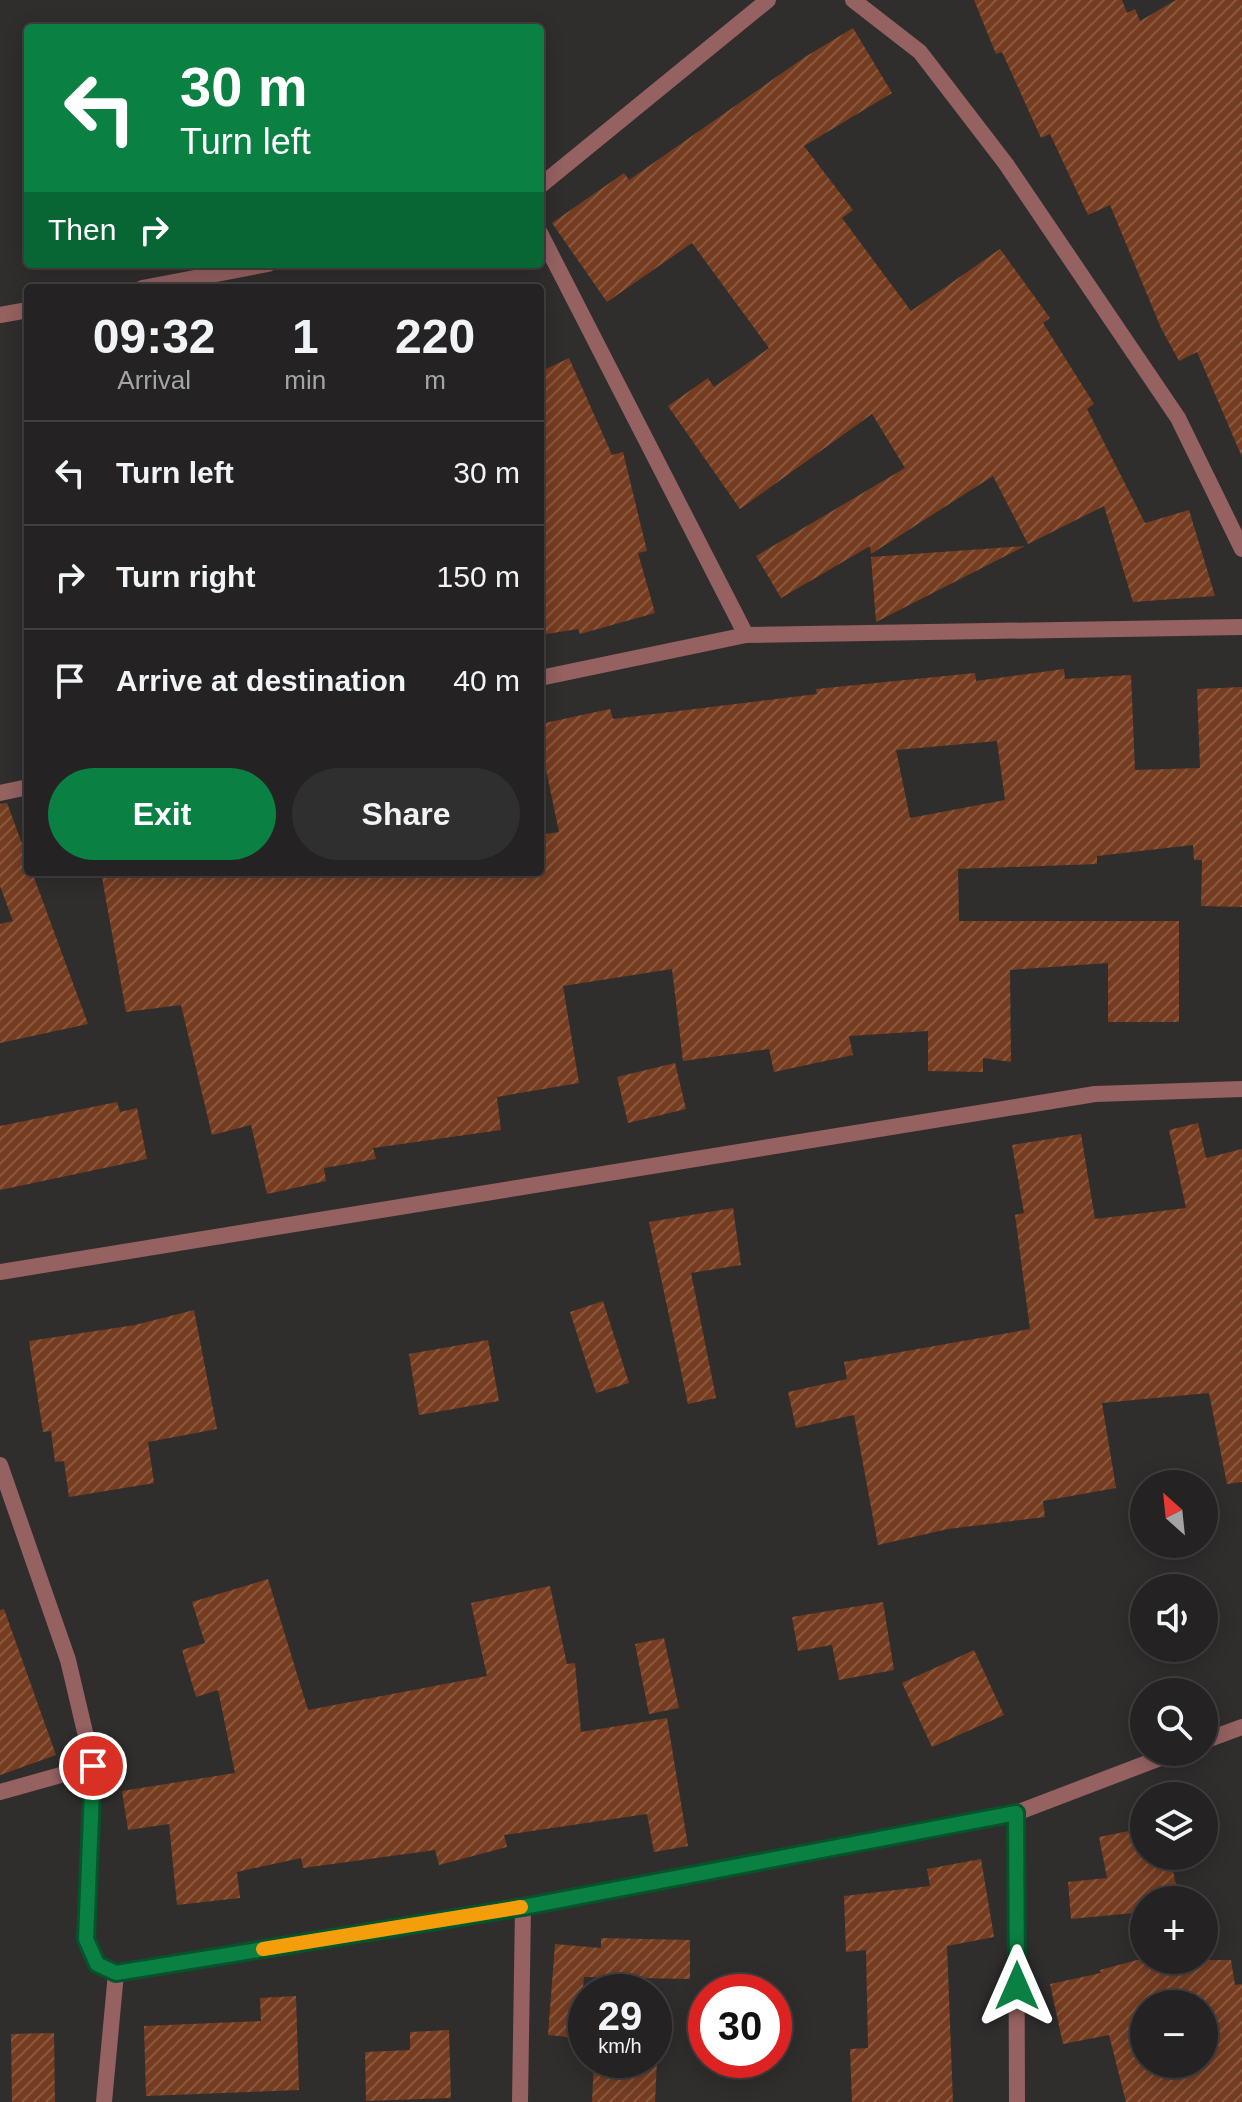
<!DOCTYPE html>
<html lang="en">
<head>
<meta charset="utf-8">
<style>
  :root { --surface:#242222; --page:#302f2f; --text:#f1f3f6; --muted:#a3a4a5; --line:#413f40; --accent:#0b8043 }
  body { margin:0; font-family:Helvetica,sans-serif; background:var(--page); color:var(--text); height:100vh; display:flex; flex-direction:column; font-size:30px; white-space:nowrap }
  * { box-sizing:border-box; margin:0 }
  p { font-size:26px; color:var(--muted) }
  .icon { flex:none; width:44px; height:44px; fill:none; stroke:currentColor; stroke-width:2; stroke-linecap:round; stroke-linejoin:round }
  .map { position:relative; flex:1; overflow:hidden }
  .details { position:absolute; left:24px; top:284px; width:520px; height:592px; display:flex; flex-direction:column; background:var(--surface); border-radius:8px; box-shadow:0 4px 20px #0003,0 0 0 2px var(--line) }
  .details>* { flex:none }
  .guide { position:absolute; left:24px; top:24px; width:520px; height:244px; border-radius:8px; box-shadow:0 4px 20px #0003,0 0 0 2px var(--line); background:#0b8043; color:#fff; overflow:hidden }
  .needle { width:52px; rotate:333deg }
  .tools { position:absolute; left:1130px; top:1470px; display:grid; gap:16px }
  .tools a { display:grid; place-items:center; width:88px; height:88px; border-radius:50%; background:var(--surface); box-shadow:0 4px 20px #0003,0 0 0 2px var(--line); font-size:40px }
  .speed { position:absolute; left:568px; top:1974px; display:flex; gap:16px; font-size:40px; font-weight:700; text-align:center }
  .speed>* { display:grid; place-content:center; width:104px; height:104px; border-radius:50%; background:var(--surface); box-shadow:0 4px 20px #0003,0 0 0 2px var(--line); line-height:1 }
  .speed small { font-size:20px; font-weight:400 }
  .speed .limit { border:12px solid #d22; background:#fff; color:#111 }
  .pin { position:absolute; display:grid; place-items:center; width:68px; height:68px; color:#fff; margin:-34px; border:4px solid #fff; border-radius:50%; box-shadow:0 2px 8px #0007 }
  .me { position:absolute; width:88px; margin:-44px; rotate:0deg; stroke-linejoin:round; filter:drop-shadow(0 0 6px #0008) }
  .turn { display:flex; align-items:center; gap:28px; height:168px; padding:0 24px; font-size:36px }
  .turn .icon { width:104px; height:104px; stroke-width:2.5 }
  .turn b { display:block; font-size:56px; line-height:68px }
  .then { display:flex; align-items:center; height:76px; padding:0 24px; background:#0003; gap:16px; font-size:30px }
  .eta { display:flex; justify-content:space-evenly; align-items:center; height:136px; text-align:center }
  .eta b { font-size:48px; font-weight:600; line-height:56px }
  .action { display:flex; gap:16px; margin-top:auto; padding:16px 24px }
  .action a { flex:1; height:92px; border-radius:48px; background:var(--accent); color:#fff; font-size:32px; font-weight:600; line-height:92px; text-align:center }
  .action a+a { background:var(--page); color:var(--text) }
  ul { padding:0; list-style:none }
  li { display:flex; align-items:center; gap:24px; height:104px; padding:0 24px; border-top:2px solid var(--line) }
  li div { flex:1 }
  li b { display:block; font-size:30px }
  li em { font-style:normal }
  .map>svg:first-child { display:block }
</style>
</head>
<body>
<div class="map">
<svg width="1242" height="2102" viewBox="0 0 1242 2102">
  <defs>
    <pattern id="building-hatch" width="6" height="6" patternUnits="userSpaceOnUse" patternTransform="scale(2)"><rect width="6" height="6" fill="#753c20"/><path d="M-1 1l2-2M0 6l6-6M5 7l2-2" fill="none" stroke="#885840"/></pattern>
  </defs>
  <rect width="100%" height="100%" fill="#302e2d"/>
  <g fill="url(#building-hatch)" fill-rule="evenodd">
    <polygon points="974,0 1122,0 1127,13 1135,9 1140,21 1176,0 1242,0 1242,457 1197,352 1179,361 1161,328 1110,205 1088,215 1050,134 1041,138 1002,52 996,54"/>
    <polygon points="853,28 892,93 804,146 853,210 842,218 911,311 1000,249 1050,318 1043,323 1094,404 1087,409 1145,523 1189,510 1215,596 1133,602 1104,506 1028,544 993,476 871,554 870,546 781,598 756,556 905,468 872,414 740,509 668,406 708,378 714,387 769,348 692,243 607,302 552,223 624,173 629,180 805,57"/>
    <polygon points="569,358 612,455 623,452 647,551 638,553 655,613 580,634 578,629 540,635 540,372"/>
    <polygon points="1025,546 876,622 871,557"/>
    <path d="M1064,669L1065,679L1131,675L1135,770L1200,768L1197,689L1242,687V907L1201,906L1202,860H1194L1193,845L1097,856V864L958,869L959,921H1179V1022H1108V963L1010,970L1011,1062L983,1058V1072L928,1071V1031L849,1036L853,1055L774,1072L769,1049L683,1061L672,969L563,986L579,1083L497,1097L501,1130L373,1148L376,1159L324,1168L326,1181L267,1194L251,1125L212,1135L181,1005L126,1012L101,872H540V835L559,832L540,741V724L610,709L613,719L817,694L816,689L975,673L976,681ZM997,741L1005,800L910,818L896,750Z"/>
    <polygon points="7,803 28,860 28,872 32,872 88,1024 0,1043 0,924 13,921 0,886 0,804"/>
    <polygon points="675,1063 686,1109 628,1123 617,1077"/>
    <polygon points="117,1102 120,1112 137,1108 147,1159 0,1190 0,1126"/>
    <polygon points="1198,1123 1206,1158 1242,1149 1242,1482 1227,1484 1209,1393 1102,1403 1116,1488 1043,1501 1045,1517 948,1529 878,1545 854,1415 796,1428 788,1392 847,1379 844,1362 1030,1329 1015,1215 1024,1213 1012,1145 1081,1134 1095,1219 1186,1208 1169,1130"/>
    <polygon points="733,1208 741,1265 691,1273 716,1398 688,1404 649,1222"/>
    <polygon points="603,1301 629,1383 596,1393 570,1312"/>
    <polygon points="194,1310 217,1429 148,1442 154,1483 69,1497 64,1461 55,1462 51,1431 43,1432 29,1341 135,1325"/>
    <polygon points="488,1340 499,1401 419,1415 409,1354"/>
    <polygon points="268,1579 308,1710 487,1676 471,1603 550,1586 567,1664 575,1663 581,1732 667,1718 688,1846 654,1852 647,1814 504,1835 507,1847 439,1865 435,1850 303,1868 301,1858 237,1872 240,1898 177,1905 169,1824 128,1830 122,1791 235,1773 218,1690 196,1697 182,1650 205,1643 192,1602"/>
    <polygon points="883,1602 894,1670 839,1680 832,1645 798,1651 792,1617"/>
    <polygon points="4,1609 56,1755 0,1775 0,1610"/>
    <polygon points="664,1638 679,1708 649,1714 635,1644"/>
    <polygon points="974,1650 1004,1715 932,1747 902,1683"/>
    <polygon points="1144,1828 1144,1856 1170,1856 1179,1900 1144,1900 1144,1912 1071,1919 1068,1882 1107,1878 1099,1837"/>
    <polygon points="981,1859 994,1937 947,1946 953,2102 852,2102 850,2049 868,2048 866,1950 846,1952 844,1896 930,1886 927,1869"/>
    <polygon points="601,1938 690,1940 690,1979 584,1977 578,2038 548,2035 555,1944 601,1948"/>
    <path d="M1137,1960H1231L1235,1985L1242,1984V2102H1126L1109,2035L1063,2044L1050,1984L1101,1973L1100,1970ZM1144,2004H1204V2064H1144Z"/>
    <polygon points="296,1996 299,2090 146,2096 144,2026 261,2021 260,1998"/>
    <polygon points="449,2030 451,2098 366,2101 365,2052 410,2050 410,2032"/>
    <polygon points="54,2033 55,2102 12,2102 11,2034"/>
    <polygon points="594,2060 657,2060 655,2102 592,2102"/>
  </g>
  <g fill="none" stroke-linecap="round" stroke-linejoin="round">
    <g stroke="#956161" stroke-width="16">
      <polyline points="853,0 920,52 1006,164 1178,418 1242,549"/>
      <polyline points="540,186 768,0"/>
      <polyline points="540,233 746,635"/>
      <polyline points="142,288 268,264"/>
      <polyline points="0,315 28,310"/>
      <polyline points="540,678 746,635 1242,627"/>
      <polyline points="0,793 28,787"/>
      <polyline points="0,1272 1095,1094 1242,1089"/>
      <polyline points="0,1465 68,1660 93,1766 86,1939 97,1964 116,1973 523,1907 1016,1813 1176,1752"/>
      <polyline points="1204,1741 1242,1727"/>
      <polyline points="0,1792 93,1766"/>
      <polyline points="1016,1813 1017,2102"/>
      <polyline points="104,2102 116,1973"/>
      <polyline points="520,2102 523,1907"/>
    </g>
  </g>
  <g fill="none" stroke-linecap="round" stroke-linejoin="round">
    <g stroke="#07532c" stroke-width="20">
      <polyline id="route" points="93,1766 86,1939 97,1964 116,1973 523,1907 1016,1813 1017,1986"/>
    </g>
    <use href="#route" stroke="#0b8043" stroke-width="14"/>
    <polyline stroke="#f59e0b" stroke-width="14" points="263,1949 521,1907"/>
  </g>
</svg>
<div class="tools">
<a><svg class="needle" viewBox="-14 -14 28 28"><path d="M0-13l5 13h-10z" fill="#e53935"/><path d="M0 13l5-13h-10z" fill="#a3a4a5"/></svg></a>
<a><svg class="icon" aria-label="sound" viewBox="0 0 24 24"><path d="M4 9h4l5-4v14l-5-4H4zM17 9q2 3 0 6"/></svg></a>
<a><svg class="icon" aria-label="search" viewBox="0 0 24 24"><circle cx="10" cy="10" r="6"/><path d="M15 15l6 6"/></svg></a>
<a><svg class="icon" aria-label="layers" viewBox="0 0 24 24"><path d="M12 4l9 5-9 5-9-5zM3 14l9 5 9-5"/></svg></a>
<a>+</a>
<a>−</a>
</div>
<div class="speed"><div>29<small>km/h</small></div><div class="limit">30</div></div>
<div class="pin" style="left:93px;top:1766px;background:#d93025"><svg class="icon" aria-label="arrive" viewBox="0 0 24 24"><path d="M6 21V4h12l-3 4 3 4H6"/></svg></div>
<svg class="me" style="left:1017px;top:1986px" viewBox="-20 -20 40 40"><path d="M0-17L14 15 0 8-14 15z" fill="#0b8043" stroke="#fff" stroke-width="4"/></svg>
<div class="guide">
<div class="turn"><svg class="icon" aria-label="left" viewBox="0 0 24 24"><path d="M17 20v-9H6M10 6l-5 5 5 5"/></svg><div><b>30 m</b>Turn left</div></div>
<div class="then">Then<svg class="icon" aria-label="right" viewBox="0 0 24 24"><path d="M7 20v-9h11M14 6l5 5-5 5"/></svg></div>
</div>
<section class="details">
<div class="eta">
<div><b>09:32</b><p>Arrival</p></div>
<div><b>1</b><p>min</p></div>
<div><b>220</b><p>m</p></div>
</div>
<ul>
<li><svg class="icon" aria-label="left" viewBox="0 0 24 24"><path d="M17 20v-9H6M10 6l-5 5 5 5"/></svg><div><b>Turn left</b></div><em>30 m</em></li>
<li><svg class="icon" aria-label="right" viewBox="0 0 24 24"><path d="M7 20v-9h11M14 6l5 5-5 5"/></svg><div><b>Turn right</b></div><em>150 m</em></li>
<li><svg class="icon" aria-label="arrive" viewBox="0 0 24 24"><path d="M6 21V4h12l-3 4 3 4H6"/></svg><div><b>Arrive at destination</b></div><em>40 m</em></li>
</ul>
<div class="action"><a>Exit</a><a>Share</a></div>
</section>
</div>
</body>
</html>
